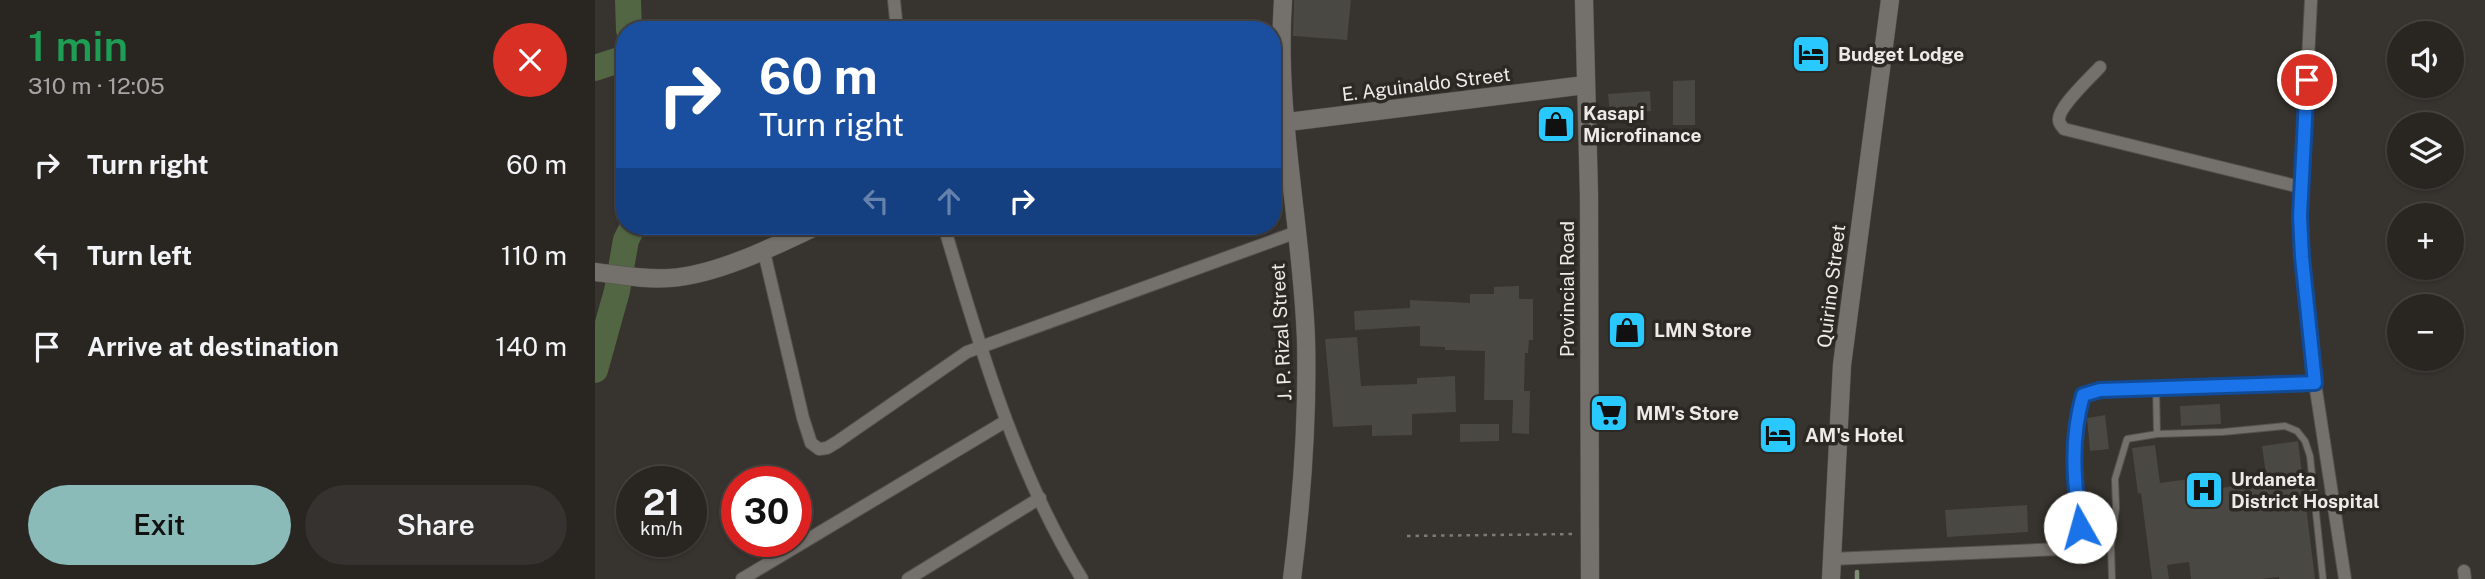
<!DOCTYPE html>
<html lang="en">
<head>
<meta charset="utf-8">
<style>
  :root { --surface:#292622; --page:#35322f; --text:#f1f3f6; --muted:#a5a5a5; --line:#454340; --accent:#8bbbb9 }
  body { margin:0; font-family:"Public Sans",sans-serif; background:var(--page); color:var(--text); height:100vh; display:flex; flex-direction:column; font-size:26px; white-space:nowrap }
  * { box-sizing:border-box; margin:0 }
  p { font-size:23px; color:var(--muted) }
  .icon { flex:none; width:38px; height:38px; fill:none; stroke:currentColor; stroke-width:2; stroke-linecap:round; stroke-linejoin:round }
  .map { position:relative; flex:1; overflow:hidden }
  .sheet { display:flex; flex-direction:column; background:var(--surface); width:595px }
  .sheet>* { flex:none }
  .top-card { position:absolute; left:21px; top:21px; width:665px; height:214px; border-radius:28px; box-shadow:0 2px 5px #0004,0 0 0 2px var(--line); background:#1a4fa0; color:#fff; overflow:hidden }
  .fabs { position:absolute; left:1792px; top:21px; display:grid; gap:14px }
  .fabs a { display:grid; place-items:center; width:77px; height:77px; border-radius:50%; background:var(--surface); box-shadow:0 2px 5px #0004,0 0 0 2px var(--line); font-size:35px }
  .speed { position:absolute; left:21px; top:466px; display:flex; gap:14px; font-size:35px; font-weight:700; text-align:center }
  .speed>* { display:grid; place-content:center; width:91px; height:91px; border-radius:50%; background:var(--surface); box-shadow:0 2px 5px #0004,0 0 0 2px var(--line); line-height:1 }
  .speed small { font-size:18px; font-weight:400 }
  .speed .limit { border:10px solid #d22; background:#fff; color:#111 }
  .pin { position:absolute; display:grid; place-items:center; width:60px; height:60px; color:#fff; margin:-30px; border:4px solid #fff; border-radius:50%; box-shadow:0 2px 7px #0007 }
  .me { position:absolute; width:77px; margin:-38px; rotate:353deg; stroke-linejoin:round; filter:drop-shadow(0 0 5px #0008) }
  .turn { display:flex; align-items:center; gap:24px; height:147px; padding:0 28px; font-size:32px }
  .turn .icon { width:91px; height:91px; stroke-width:2.5 }
  .turn b { display:block; font-size:49px; line-height:60px }
  .lanes { display:flex; align-items:center; height:66px; padding:0 28px; background:#0003; justify-content:center; gap:35px; direction:ltr }
  .lanes .off { opacity:.35 }
  .round { display:grid; place-items:center; flex:none; width:74px; height:74px; border-radius:37px; background:var(--page) }
  .summary { display:flex; align-items:center; justify-content:space-between; height:119px; padding:0 28px }
  h1 { font-size:42px; font-weight:600; line-height:52px; color:#1e9e55 }
  .action { display:flex; gap:14px; margin-top:auto; padding:14px 28px }
  .action a { flex:1; height:80px; border-radius:42px; background:var(--accent); color:#111; font-size:28px; font-weight:600; line-height:80px; text-align:center }
  .action a+a { background:var(--page); color:var(--text) }
  ul { padding:0; list-style:none }
  li { display:flex; align-items:center; gap:21px; height:91px; padding:0 28px }
  li div { flex:1 }
  li b { display:block; font-size:26px }
  li em { font-style:normal }
  main { display:flex; flex:1; min-height:0 }
  .map>svg:first-child { display:block }
</style>
</head>
<body>
<main>
<section class="sheet">
<div class="summary"><div><h1>1 min</h1><p>310 m · 12:05</p></div><a class="round" style="background:#d93025;color:#fff"><svg class="icon" aria-label="close" viewBox="0 0 24 24"><path d="M6 6l12 12M18 6L6 18"/></svg></a></div>
<ul>
<li><svg class="icon" aria-label="right" viewBox="0 0 24 24"><path d="M7 20v-9h11M14 6l5 5-5 5"/></svg><div><b>Turn right</b></div><em>60 m</em></li>
<li><svg class="icon" aria-label="left" viewBox="0 0 24 24"><path d="M17 20v-9H6M10 6l-5 5 5 5"/></svg><div><b>Turn left</b></div><em>110 m</em></li>
<li><svg class="icon" aria-label="arrive" viewBox="0 0 24 24"><path d="M6 21V4h12l-3 4 3 4H6"/></svg><div><b>Arrive at destination</b></div><em>140 m</em></li>
</ul>
<div class="action"><a>Exit</a><a>Share</a></div>
</section>
<div class="map">
<svg width="1890" height="579" viewBox="0 0 1890 579">
  <rect width="100%" height="100%" fill="#37332e"/>
  <g fill="none" stroke-linecap="round" stroke-linejoin="round">
    <polyline stroke="#808e75" stroke-width="4.5" points="1262,579 1262,572"/>
    <g stroke="#526644" stroke-width="26">
      <polyline points="33,0 34,30"/>
      <polyline points="0,68 30,58"/>
      <polyline points="0,370 22,291 31,240 38,226"/>
    </g>
  </g>
  <g fill="#494843">
    <polygon points="699,0 756,0 752,40 698,36"/>
    <polygon points="1100,80 1100,125 1078,125 1078,81"/>
    <polygon points="1055,91 1056,111 1015,114 1013,94"/>
    <polygon points="967,115 968,129 947,130 946,117"/>
    <polygon points="924,286 924,299 938,299 938,340 934,340 933,353 930,353 929,391 935,391 934,434 917,433 918,400 889,400 890,351 850,350 850,347 825,346 825,326 760,330 759,311 815,308 815,300 875,303 875,294 899,294 899,287"/>
    <polygon points="762,337 766,386 822,384 822,378 860,376 861,412 817,414 817,435 777,436 777,425 738,427 730,339"/>
    <polygon points="1625,404 1626,424 1586,426 1585,406"/>
    <polygon points="1008,405 1030,405 1031,421 1009,421"/>
    <polygon points="1510,415 1514,449 1495,451 1492,418"/>
    <polygon points="865,424 904,424 904,441 865,442"/>
    <polygon points="1703,441 1720,579 1684,579 1684,577 1665,579 1596,579 1594,562 1572,565 1574,579 1557,579 1546,493 1543,494 1537,448 1560,445 1565,483 1608,477 1610,490 1672,482 1667,446"/>
    <polygon points="1432,505 1433,532 1352,537 1350,510"/>
  </g>
  <g fill="none" stroke-linecap="round" stroke-linejoin="round">
    <g stroke="#54504d" stroke-width="8">
      <g id="lane">
        <polyline points="1562,434 1628,432 1690,426 1702,431 1710,441 1715,456 1728,579"/>
        <polyline points="1488,548 1516,546"/>
        <polyline points="1517,579 1516,546 1521,508 1520,479 1532,439 1562,434 1561,388"/>
      </g>
    </g>
    <g stroke="#54504d" stroke-width="14">
      <g id="street">
        <polyline points="299,0 302,30"/>
        <polyline points="1716,0 1705,216 1707,257 1720,383"/>
        <path d="M1505,67C1496,77 1463,107 1464,120C1464,124 1467,126 1469,129L1705,187"/>
        <path d="M349,226C384,345 421,472 487,579"/>
        <polyline points="169,252 208,418 216,443 224,449 232,448 242,442 372,352 702,232"/>
        <path d="M1236,559L1488,548C1481,494 1473,448 1488,395L1505,390L1720,383L1750,579"/>
        <polyline points="1869,571 1870,579"/>
        <polyline points="147,579 411,421"/>
        <polyline points="313,579 445,498"/>
      </g>
    </g>
    <g stroke="#54504d" stroke-width="19">
      <g id="secondary">
        <path d="M688,0C680,114 707,226 711,340C713,420 707,499 697,579"/>
        <polyline points="989,0 994,195 995,579"/>
        <polyline points="677,124 990,85"/>
        <path d="M0,272C25,275 50,280 75,278C122,275 180,246 222,226"/>
        <polyline points="1236,579 1247,365 1295,0"/>
      </g>
    </g>
    <polyline stroke="#7d7a76" stroke-width="2.5" stroke-dasharray="3.5 5" stroke-linecap="butt" points="812,536 980,534"/>
    <use href="#lane" stroke="#74706b" stroke-width="6"/>
    <use href="#street" stroke="#74706b" stroke-width="12"/>
    <use href="#secondary" stroke="#74706b" stroke-width="18"/>
  </g>
  <g fill="none" stroke-linecap="round" stroke-linejoin="round">
    <g stroke="#114b97" stroke-width="18">
      <path id="route" d="M1485,527C1479,480 1475,441 1488,395L1505,390L1720,383L1707,257L1705,216L1712,80"/>
    </g>
    <use href="#route" stroke="#1a73e8" stroke-width="12"/>
  </g>
  <defs>
    <g id="hotel-square" transform="scale(2.0125)"><rect x="-9" y="-9" width="18" height="18" rx="4" fill="#29c8ff" stroke="#2c2925"/><path d="M-6-4.5h1.5V1H6V5H4.5V3h-9V5H-6ZM-4 0a1.8 1.8 0 1 1 3.6 0ZM.5 0V-2.5h3Q6-2.5 6 0Z" fill="#111"/></g>
    <g id="shop-square" transform="scale(2.0125)"><rect x="-9" y="-9" width="18" height="18" rx="4" fill="#29c8ff" stroke="#2c2925"/><path d="M-5-2.5h2.3a2.7 3.5 0 0 1 5.4 0H5L5.5 6h-11ZM-1.5-2.5h3a1.5 2.3 0 0 0-3 0Z" fill="#111"/></g>
    <g id="supermarket-square" transform="scale(2.0125)"><rect x="-9" y="-9" width="18" height="18" rx="4" fill="#29c8ff" stroke="#2c2925"/><path d="M-6-5.5h2.5l.6 2H6L4.5 2H-2.5L-4.4-4H-6ZM-1.5 3.2a1.3 1.3 0 1 0 .1 0ZM3 3.2a1.3 1.3 0 1 0 .1 0Z" fill="#111"/></g>
    <g id="hospital-square" transform="scale(2.0125)"><rect x="-9" y="-9" width="18" height="18" rx="4" fill="#29c8ff" stroke="#2c2925"/><path d="M-5-5h3v3.5h4V-5h3V5h-3V1.5h-4V5h-3Z" fill="#111"/></g>
  </defs>
  <g fill-rule="evenodd">
    <use href="#hotel-square" x="1216" y="54"/>
    <use href="#shop-square" x="961" y="124"/>
    <use href="#shop-square" x="1032" y="330"/>
    <use href="#supermarket-square" x="1014" y="413"/>
    <use href="#hotel-square" x="1183" y="435"/>
    <use href="#hospital-square" x="1609" y="490"/>
  </g>
  <g text-anchor="middle" dominant-baseline="central" stroke-width="7" stroke-linejoin="round" paint-order="stroke">
    <g font-size="19" font-weight="bold" fill="#edeae8" stroke="#2c2925" text-anchor="start">
      <text x="1243" y="54">Budget Lodge</text>
      <text x="988" y="113">Kasapi<tspan x="988" dy="22">Microfinance</tspan></text>
      <text x="1059" y="330">LMN Store</text>
      <text x="1041" y="413">MM's Store</text>
      <text x="1210" y="435">AM's Hotel</text>
      <text x="1636" y="479">Urdaneta<tspan x="1636" dy="22">District Hospital</tspan></text>
    </g>
    <g font-size="19" fill="#edeae8" stroke="#2c2925">
      <text transform="translate(831 84) rotate(-7)">E. Aguinaldo Street</text>
      <text transform="translate(1236 286) rotate(-83)">Quirino Street</text>
      <text transform="translate(972 289) rotate(-90)">Provincial Road</text>
      <text transform="translate(686 332) rotate(-93)">J. P. Rizal Street</text>
    </g>
  </g>
</svg>
<div class="fabs">
<a><svg class="icon" aria-label="sound" viewBox="0 0 24 24"><path d="M4 9h4l5-4v14l-5-4H4zM17 9q2 3 0 6"/></svg></a>
<a><svg class="icon" aria-label="layers" viewBox="0 0 24 24"><path d="M12 4l9 5-9 5-9-5zM3 14l9 5 9-5"/></svg></a>
<a>+</a>
<a>−</a>
</div>
<div class="speed"><div>21<small>km/h</small></div><div class="limit">30</div></div>
<div class="pin" style="left:1712px;top:80px;background:#d93025"><svg class="icon" aria-label="arrive" viewBox="0 0 24 24"><path d="M6 21V4h12l-3 4 3 4H6"/></svg></div>
<svg class="me" style="left:1485px;top:527px" viewBox="-20 -20 40 40"><circle r="19" fill="#fff"/><path d="M0-13L10 11 0 6-10 11z" fill="#1a73e8"/></svg>
<div class="top-card">
<div class="turn"><svg class="icon" aria-label="right" viewBox="0 0 24 24"><path d="M7 20v-9h11M14 6l5 5-5 5"/></svg><div><b>60 m</b>Turn right</div></div>
<div class="lanes"><svg class="icon off" aria-label="left" viewBox="0 0 24 24"><path d="M17 20v-9H6M10 6l-5 5 5 5"/></svg><svg class="icon off" aria-label="ahead" viewBox="0 0 24 24"><path d="M12 20V5M6 11l6-6 6 6"/></svg><svg class="icon" aria-label="right" viewBox="0 0 24 24"><path d="M7 20v-9h11M14 6l5 5-5 5"/></svg></div>
</div>
</div>
</main>
</body>
</html>
